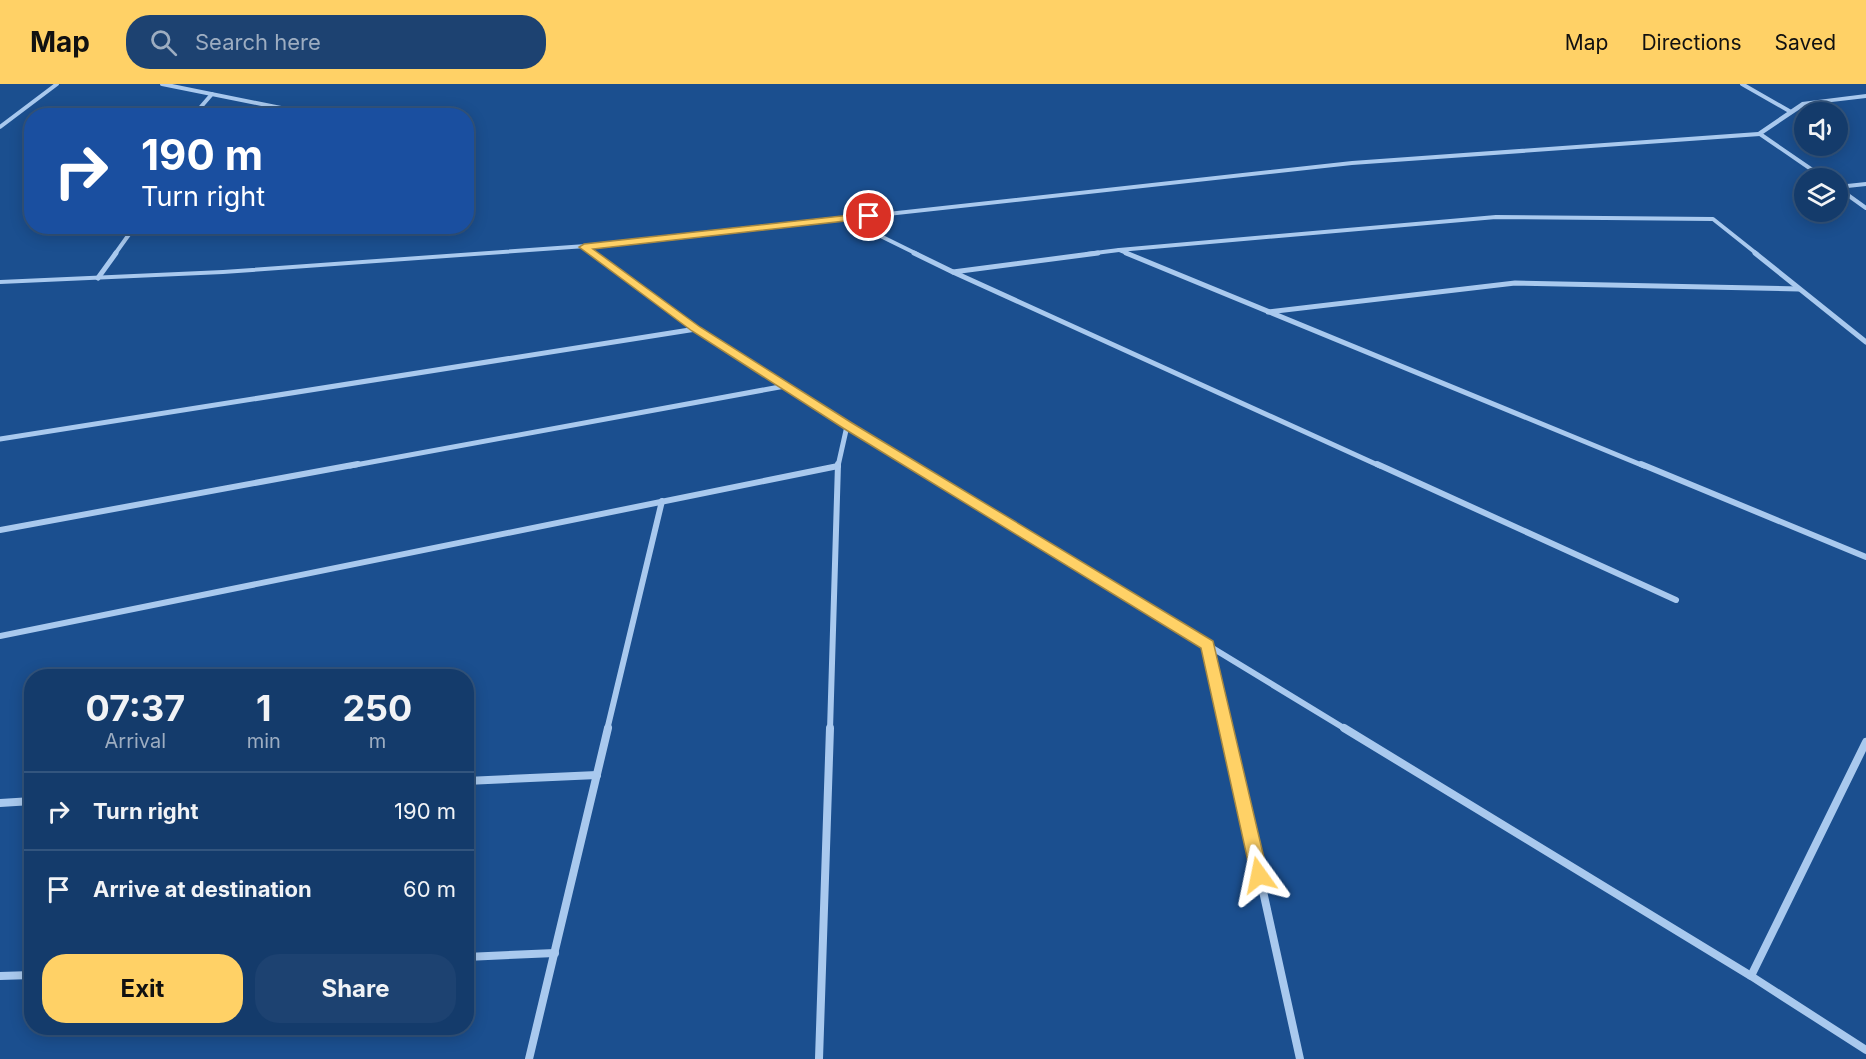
<!DOCTYPE html>
<html lang="en">
<head>
<meta charset="utf-8">
<style>
  :root { --surface:#143b6b; --page:#1d4271; --text:#f1f3f6; --muted:#9dadc1; --line:#33557e; --accent:#ffd166 }
  body { margin:0; font-family:Inter,sans-serif; background:var(--page); color:var(--text); height:100vh; display:flex; flex-direction:column; font-size:22px; white-space:nowrap }
  * { box-sizing:border-box; margin:0 }
  p { font-size:20px; color:var(--muted) }
  .icon { flex:none; width:33px; height:33px; fill:none; stroke:currentColor; stroke-width:2; stroke-linecap:round; stroke-linejoin:round }
  .map { position:relative; flex:1; overflow:hidden }
  .side { position:absolute; left:24px; top:585px; width:450px; height:366px; display:flex; flex-direction:column; background:var(--surface); border-radius:24px; box-shadow:0 3px 15px #0003,0 0 0 2px var(--line) }
  .side>* { flex:none }
  .hud { position:absolute; left:24px; top:24px; width:450px; height:126px; border-radius:24px; box-shadow:0 3px 15px #0003,0 0 0 2px var(--line); background:#1a4fa0; color:#fff; overflow:hidden }
  .fabs { position:absolute; left:1794px; top:18px; display:grid; gap:12px }
  .fabs a { display:grid; place-items:center; width:54px; height:54px; border-radius:50%; background:var(--surface); box-shadow:0 3px 15px #0003,0 0 0 2px var(--line); font-size:30px }
  .pin { position:absolute; display:grid; place-items:center; width:51px; height:51px; color:#fff; margin:-26px; border:3px solid #fff; border-radius:50%; box-shadow:0 2px 6px #0007 }
  .me { position:absolute; width:66px; margin:-33px; rotate:348deg; stroke-linejoin:round; filter:drop-shadow(0 0 4px #0008) }
  .turn { display:flex; align-items:center; gap:21px; height:126px; padding:0 18px; font-size:27px }
  .turn .icon { width:78px; height:78px; stroke-width:2.5 }
  .turn b { display:block; font-size:42px; line-height:51px }
  .eta { display:flex; justify-content:space-evenly; align-items:center; height:102px; text-align:center }
  .eta b { font-size:36px; font-weight:700; line-height:42px }
  .cta { display:flex; gap:12px; margin-top:auto; padding:12px 18px }
  .cta a { flex:1; height:69px; border-radius:24px; background:var(--accent); color:#111; font-size:24px; font-weight:700; line-height:69px; text-align:center }
  .cta a+a { background:var(--page); color:var(--text) }
  ul { padding:0; list-style:none }
  li { display:flex; align-items:center; gap:18px; height:78px; padding:0 18px; border-top:2px solid var(--line) }
  li div { flex:1 }
  li b { display:block; font-size:22px }
  li em { font-style:normal }
  header { display:flex; align-items:center; gap:36px; box-sizing:border-box; height:84px; padding:0 30px; background:var(--accent); color:#111 }
  header strong { font-size:28px }
  nav { display:flex; gap:33px; margin-inline-start:auto; font-size:21px }
  .search { width:420px; height:54px; background:var(--page); display:flex; align-items:center; gap:15px; box-sizing:border-box; padding:0 21px; border-radius:24px; color:var(--muted); font-size:22px }
  .map>svg:first-child { display:block }
</style>
</head>
<body>
<header>
<strong>Map</strong>
<div class="search"><svg class="icon" aria-label="search" viewBox="0 0 24 24"><circle cx="10" cy="10" r="6"/><path d="M15 15l6 6"/></svg>Search here</div>
<nav><a>Map</a><a>Directions</a><a>Saved</a></nav>
</header>
<div class="map">
<svg width="1866" height="975" viewBox="0 0 1866 975">
  <rect width="100%" height="100%" fill="#1b4f8f"/>
  <g fill="none" stroke-linecap="round" stroke-linejoin="round">
    <g stroke="#a9c9ee" stroke-width="4">
      <polyline points="162,0 286,25"/>
      <polyline points="1742,0 1791,28"/>
      <polyline points="193,32 212,10"/>
      <polyline points="0,43 57,0"/>
      <polyline points="1760,50 1824,94"/>
      <polyline points="1838,103 1866,100"/>
      <polyline points="1838,104 1866,124"/>
      <polyline points="846,135 917,170"/>
      <polyline points="584,163 594,170"/>
      <polyline points="115,170 135,142"/>
      <polyline points="1087,170 1119,166"/>
      <polyline points="1129,170 1119,166 1496,133 1713,135 1757,170"/>
    </g>
    <g stroke="#a9c9ee" stroke-width="5">
      <polyline points="592,169 696,245 912,382"/>
      <polyline points="914,169 953,188"/>
      <polyline points="1098,169 953,188 1380,382"/>
      <polyline points="1126,169 1644,382"/>
      <polyline points="1755,169 1866,258"/>
      <polyline points="98,194 116,169"/>
      <polyline points="1268,228 1515,199 1799,205"/>
      <polyline points="0,355 696,245"/>
      <polyline points="350,382 785,302"/>
      <polyline points="838,382 847,342"/>
    </g>
    <g stroke="#a9c9ee" stroke-width="6">
      <polyline points="910,380 1347,646"/>
      <polyline points="1377,380 1676,516"/>
      <polyline points="1641,380 1866,473"/>
      <polyline points="0,446 358,380"/>
      <polyline points="0,552 838,382"/>
      <polyline points="1208,561 1227,646"/>
      <polyline points="607,646 662,417"/>
      <polyline points="830,646 838,380"/>
    </g>
    <g stroke="#a9c9ee" stroke-width="8">
      <polyline points="1227,644 1300,975"/>
      <polyline points="1344,644 1751,892 1866,966"/>
      <polyline points="466,697 597,691"/>
      <polyline points="0,719 32,717"/>
      <polyline points="466,873 555,869"/>
      <polyline points="0,892 32,891"/>
      <polyline points="1751,892 1866,658"/>
      <polyline points="529,975 608,644"/>
      <polyline points="819,975 830,644"/>
    </g>
    <polygon fill="#a9c9ee" fill-rule="evenodd" points="1866,10 1866,14 1806,21 1760,52 1352,81 614,162 223,190 0,200 0,196 223,186 614,158 1352,77 1758,48 1802,18"/>
  </g>
  <polygon fill="#ffd166" stroke="#a68842" stroke-width="1.5" points="869,129 872,130 872,134 593,165 700,243 852,339 1213,557 1268,791 1265,796 1259,799 1253,796 1251,791 1201,564 843,344 692,247 579,163 584,160"/>
</svg>
<div class="fabs">
<a><svg class="icon" aria-label="sound" viewBox="0 0 24 24"><path d="M4 9h4l5-4v14l-5-4H4zM17 9q2 3 0 6"/></svg></a>
<a><svg class="icon" aria-label="layers" viewBox="0 0 24 24"><path d="M12 4l9 5-9 5-9-5zM3 14l9 5 9-5"/></svg></a>
</div>
<div class="pin" style="left:869px;top:132px;background:#d93025"><svg class="icon" aria-label="arrive" viewBox="0 0 24 24"><path d="M6 21V4h12l-3 4 3 4H6"/></svg></div>
<svg class="me" style="left:1259px;top:791px" viewBox="-20 -20 40 40"><path d="M0-17L14 15 0 8-14 15z" fill="#ffd166" stroke="#fff" stroke-width="4"/></svg>
<div class="hud">
<div class="turn"><svg class="icon" aria-label="right" viewBox="0 0 24 24"><path d="M7 20v-9h11M14 6l5 5-5 5"/></svg><div><b>190 m</b>Turn right</div></div>
</div>
<section class="side">
<div class="eta">
<div><b>07:37</b><p>Arrival</p></div>
<div><b>1</b><p>min</p></div>
<div><b>250</b><p>m</p></div>
</div>
<ul>
<li><svg class="icon" aria-label="right" viewBox="0 0 24 24"><path d="M7 20v-9h11M14 6l5 5-5 5"/></svg><div><b>Turn right</b></div><em>190 m</em></li>
<li><svg class="icon" aria-label="arrive" viewBox="0 0 24 24"><path d="M6 21V4h12l-3 4 3 4H6"/></svg><div><b>Arrive at destination</b></div><em>60 m</em></li>
</ul>
<div class="cta"><a>Exit</a><a>Share</a></div>
</section>
</div>
</body>
</html>
